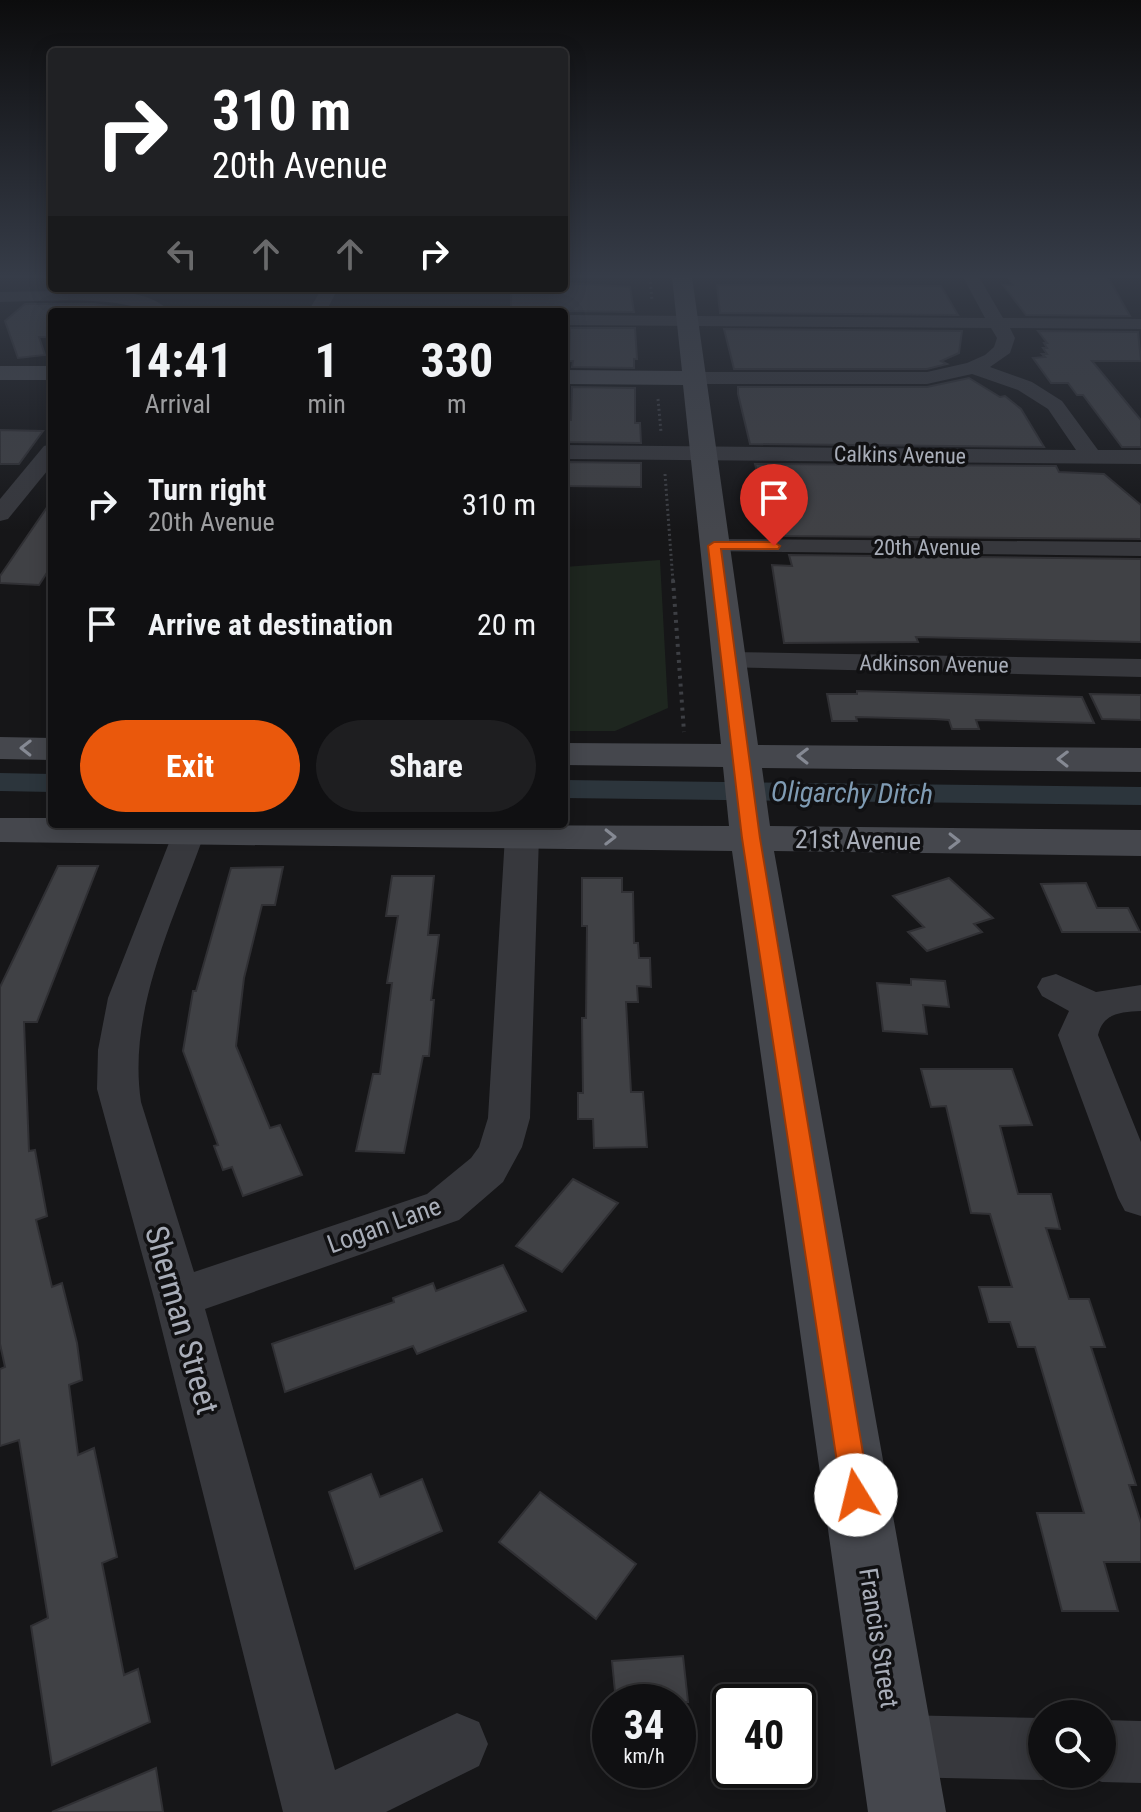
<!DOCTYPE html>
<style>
body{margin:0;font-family:"Roboto Condensed",sans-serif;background:#1e1e20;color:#f1f3f6;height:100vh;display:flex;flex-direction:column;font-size:30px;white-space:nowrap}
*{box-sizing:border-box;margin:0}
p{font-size:26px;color:#9c9d9f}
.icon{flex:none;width:44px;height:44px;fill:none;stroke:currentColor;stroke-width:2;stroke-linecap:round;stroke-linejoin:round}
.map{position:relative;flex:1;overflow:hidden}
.details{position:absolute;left:48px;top:308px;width:520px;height:520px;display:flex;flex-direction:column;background:#101012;border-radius:8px;box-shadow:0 4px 20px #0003,0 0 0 2px #303032}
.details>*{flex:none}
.top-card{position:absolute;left:48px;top:48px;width:520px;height:244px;border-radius:8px;box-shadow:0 4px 20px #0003,0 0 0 2px #303032;background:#202124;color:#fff;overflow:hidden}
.controls{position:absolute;left:1028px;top:1700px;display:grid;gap:16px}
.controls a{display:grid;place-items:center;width:88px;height:88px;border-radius:50%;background:#101012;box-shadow:0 4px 20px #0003,0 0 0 2px #303032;font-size:40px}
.speed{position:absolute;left:592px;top:1684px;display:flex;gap:16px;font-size:40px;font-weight:700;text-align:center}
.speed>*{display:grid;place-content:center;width:104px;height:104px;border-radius:50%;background:#101012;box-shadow:0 4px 20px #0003,0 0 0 2px #303032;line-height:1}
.speed small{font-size:20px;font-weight:400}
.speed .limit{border:4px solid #111;border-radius:12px;background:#fff;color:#111}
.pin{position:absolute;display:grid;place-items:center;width:68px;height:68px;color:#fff;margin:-82px -34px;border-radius:50% 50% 50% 0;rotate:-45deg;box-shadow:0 0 8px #0007}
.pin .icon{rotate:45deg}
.me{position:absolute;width:88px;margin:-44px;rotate:351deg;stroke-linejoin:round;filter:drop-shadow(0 0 6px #0008)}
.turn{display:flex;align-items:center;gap:28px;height:168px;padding:0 32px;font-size:36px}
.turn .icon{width:104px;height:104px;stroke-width:2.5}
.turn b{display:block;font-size:56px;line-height:68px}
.lanes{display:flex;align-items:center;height:76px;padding:0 32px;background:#0003;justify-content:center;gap:40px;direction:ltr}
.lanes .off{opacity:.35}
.eta{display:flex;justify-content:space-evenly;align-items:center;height:136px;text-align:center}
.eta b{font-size:48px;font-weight:700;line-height:56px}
.button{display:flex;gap:16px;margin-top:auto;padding:16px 32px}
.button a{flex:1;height:92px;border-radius:48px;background:#ea580c;color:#fff;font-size:32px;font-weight:700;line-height:92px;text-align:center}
.button a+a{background:#1e1e20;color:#f1f3f6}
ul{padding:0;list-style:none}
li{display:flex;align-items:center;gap:24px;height:120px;padding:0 32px}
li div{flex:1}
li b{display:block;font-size:30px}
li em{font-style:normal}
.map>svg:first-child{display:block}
.green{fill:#1e261f}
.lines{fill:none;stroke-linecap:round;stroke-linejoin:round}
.canal{fill:#2c353c;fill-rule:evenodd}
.building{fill:#404145;stroke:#303034;stroke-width:2}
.path-far1{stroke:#3d3f44;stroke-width:3;stroke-dasharray:2 3;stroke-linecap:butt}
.path{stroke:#3d3f44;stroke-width:4;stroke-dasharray:3 5;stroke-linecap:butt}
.street{fill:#37383d;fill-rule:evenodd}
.secondary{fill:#45474d;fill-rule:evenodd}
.oneway{stroke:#858993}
.route{fill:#ea580c;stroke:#983908;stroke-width:2}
.labels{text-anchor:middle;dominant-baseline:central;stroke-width:7;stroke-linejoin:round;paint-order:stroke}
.far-street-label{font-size:22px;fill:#a8adb8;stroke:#111113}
.street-label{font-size:26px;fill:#a8adb8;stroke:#111113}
.water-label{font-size:28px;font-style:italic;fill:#7f9bb3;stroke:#111113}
.near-street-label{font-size:32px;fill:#a8adb8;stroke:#111113}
</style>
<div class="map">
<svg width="1141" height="1812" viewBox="0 0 1141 1812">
<rect width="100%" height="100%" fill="#161618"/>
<polygon class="green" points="660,560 668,708 615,731 564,731 564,567"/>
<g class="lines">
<g class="canal">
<polygon points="0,773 52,774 52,792 0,791"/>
<polygon points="564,780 1141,787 1141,805 564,798"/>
</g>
</g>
<g class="building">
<polygon points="1007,277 1108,277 1130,316 1026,315 1003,285 1013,285"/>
<polygon points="566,283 630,287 634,312 511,310 511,288 564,288"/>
<polygon points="717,285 941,286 958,315 720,313"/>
<polygon points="25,304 94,304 141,311 52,312 52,337 39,337 45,355 18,358 5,321"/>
<polygon points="570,328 635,328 637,359 634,359 634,368 572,367 573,361 569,361"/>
<polygon points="724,329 962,331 959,353 941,361 947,364 927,369 734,369"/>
<polygon points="1038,331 1138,332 1141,361 1092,361 1141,420 1141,447 1122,447 1083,395 1077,395 1068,383 1051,383 1033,358 1045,357 1042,354 1047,354 1043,348 1047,348 1044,343 1047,343"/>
<polygon points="969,378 1000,397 1005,396 1021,409 1044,447 750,444 738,394 738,387 927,387"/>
<polygon points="572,387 635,388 635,423 640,423 641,443 564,442 564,420 571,420"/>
<polygon points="0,430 43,431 19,464 0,464"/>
<polygon points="564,462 641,463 641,487 564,486"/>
<polygon points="755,464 1056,466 1059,472 1104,474 1141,505 1141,539 785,536 781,520 769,519"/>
<polygon points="52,500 52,565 39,585 0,583 0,576"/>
<polygon points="789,555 1141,559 1141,642 916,637 918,642 784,643 772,565 792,566"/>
<polygon points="857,691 1082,697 1094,723 976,720 979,729 952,729 949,720 934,719 856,717 857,721 832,721 827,694 857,694"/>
<polygon points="1090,694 1141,695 1141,720 1102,719"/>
<polygon points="58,866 98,866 37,1022 24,1022 29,1151 35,1150 47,1216 36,1220 52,1287 62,1283 77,1343 82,1380 69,1385 78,1455 94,1448 117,1557 102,1563 124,1675 138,1669 150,1722 52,1765 31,1626 48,1618 19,1440 0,1446 0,1369 5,1367 0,1344 0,987"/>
<polygon points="283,867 275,905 262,905 244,978 236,1046 270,1128 280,1125 302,1175 243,1196 232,1167 223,1170 214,1146 218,1145 183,1051 193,991 196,991 231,868"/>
<polygon points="392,876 434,876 428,935 439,935 431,1000 434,1000 429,1056 423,1056 404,1153 356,1151 373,1074 380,1074 392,983 387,983 398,916 386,916"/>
<polygon points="582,878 622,878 622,892 633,892 634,943 638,943 639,958 650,958 651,987 637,986 638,1002 626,1002 631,1092 643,1092 647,1147 594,1148 593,1119 578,1119 578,1093 583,1093 582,1018 586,1018 587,926 582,926"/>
<polygon points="949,878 993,918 974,924 982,932 927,951 908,932 924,927 893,896"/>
<polygon points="1086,883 1097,908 1128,908 1140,932 1062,932 1041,884"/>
<polygon points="911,979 945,981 949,1007 923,1005 927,1034 883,1031 877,983 911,985"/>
<polygon points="921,1069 1012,1069 1032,1125 1000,1126 1018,1194 1051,1194 1060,1229 1046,1228 1069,1299 1089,1299 1105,1347 1091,1347 1136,1485 1129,1485 1141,1523 1141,1562 1104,1562 1118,1611 1062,1611 1037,1513 1084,1513 1035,1347 1018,1347 1010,1322 989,1322 979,1287 1012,1287 990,1214 971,1213 946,1106 931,1107"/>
<polygon points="573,1179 618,1203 562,1272 516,1246"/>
<polygon points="503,1265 526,1311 417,1354 413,1346 285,1392 272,1344 394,1302 393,1298 433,1283 436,1291"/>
<polygon points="371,1474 380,1497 422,1479 442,1531 355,1569 329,1492"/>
<polygon points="540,1492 636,1564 596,1619 499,1542"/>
<polygon points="683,1656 688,1702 616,1702 612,1661"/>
<polygon points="156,1768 163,1812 52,1812"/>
</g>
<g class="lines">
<g class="path-far1">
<polyline points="650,277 652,301"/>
<polyline points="658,399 661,432"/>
<polyline points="665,474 673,582"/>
</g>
<polyline class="path" points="673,580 684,732"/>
<g class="street">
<polygon points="963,277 979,277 1003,318 1141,319 1141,329 1010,328 1015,338 1010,353 990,367 1032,382 1062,401 1098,450 1141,450 1141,464 564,459 564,445 1076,450 1048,409 1018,390 972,374 927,384 694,384 684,378 694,372 927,372 967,363 985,355 994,347 997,338 991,328 564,325 564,315 985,318"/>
<polygon points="322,288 338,288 326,312 308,312"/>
<path d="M60,291c32,0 87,-5 110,21 -22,0 -40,-8 -62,-10 -36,-3 -72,-1 -108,0v-10z"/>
<polygon points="52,444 52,465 8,519 0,521 0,499 44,446"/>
<polygon points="714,539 1141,542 1141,556 705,551 702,546 705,541"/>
<polygon points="728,652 1141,659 1141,677 718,667 714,661 718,655"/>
<path d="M176,825h24l5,7c-30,86 -78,177 -64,270l53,170 233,-78 44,-36 8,-11 9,-29 17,-282 5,-7 12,-3 12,3 5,7 -9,282 -8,29 -19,35 -44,38 -254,89 130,461 122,-57 22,9 9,22 -9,22 -93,46h-103l-129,-514 -57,-209 1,-39 10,-52z"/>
<path d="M1056,974l40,18 45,-7v26c-20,1 -38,2 -43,24l43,107v74l-16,-5 -7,-13 -60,-163 11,-24 -27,-15 -5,-9 5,-9z"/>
<polygon points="896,1715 1042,1718 1042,1774 1057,1774 1042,1780 896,1777 874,1768 865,1746 874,1724"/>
<polygon points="1102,1720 1141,1721 1141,1783 1102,1782 1082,1774 1102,1774"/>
</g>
<g class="secondary">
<polygon points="672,277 692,277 758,745 1141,748 1141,772 762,768 770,826 1141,830 1141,856 774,851 946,1812 868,1812 732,851 0,842 0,818 52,818 52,824 729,826 723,767 564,765 564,743 721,744 683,385 564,384 564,370 682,371"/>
<rect x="0" y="366" width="52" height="14"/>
<polygon points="0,737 52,738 52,760 0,759"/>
</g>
</g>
<defs><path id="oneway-chevron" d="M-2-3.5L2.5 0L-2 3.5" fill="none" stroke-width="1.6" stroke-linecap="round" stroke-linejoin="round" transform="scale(2)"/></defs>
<g class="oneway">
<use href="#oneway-chevron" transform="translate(26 748) rotate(-179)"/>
<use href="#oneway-chevron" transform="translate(803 756) rotate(-179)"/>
<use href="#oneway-chevron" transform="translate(1063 759) rotate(-179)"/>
<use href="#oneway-chevron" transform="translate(610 837) rotate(1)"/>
<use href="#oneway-chevron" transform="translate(954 841) rotate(1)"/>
</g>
<linearGradient id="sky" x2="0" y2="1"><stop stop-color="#0c0c0d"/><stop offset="0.52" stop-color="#363c48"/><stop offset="1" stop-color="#363c48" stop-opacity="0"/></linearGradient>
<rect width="1141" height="531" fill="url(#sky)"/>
<polygon class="route" points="774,542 780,546 778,549 721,549 760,838 870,1495 866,1505 856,1509 846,1505 842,1495 742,838 708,546 714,542"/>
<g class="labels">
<g class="far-street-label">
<text transform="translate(900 455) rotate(1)">Calkins Avenue</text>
<text x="927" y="547">20th Avenue</text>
<text transform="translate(934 664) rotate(1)">Adkinson Avenue</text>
</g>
<g class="street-label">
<text transform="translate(858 840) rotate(1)">21st Avenue</text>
<text transform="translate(384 1225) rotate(-20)">Logan Lane</text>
<text transform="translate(879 1638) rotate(81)">Francis Street</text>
</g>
<g class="water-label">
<text transform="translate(852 793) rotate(1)">Oligarchy Ditch</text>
</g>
<g class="near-street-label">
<text transform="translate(182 1320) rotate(74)">Sherman Street</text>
</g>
</g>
</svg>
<div class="controls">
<a><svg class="icon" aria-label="search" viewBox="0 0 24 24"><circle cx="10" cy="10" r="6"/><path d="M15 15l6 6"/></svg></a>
</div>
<div class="speed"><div>34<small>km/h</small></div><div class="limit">40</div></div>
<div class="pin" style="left:774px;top:546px;background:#d93025"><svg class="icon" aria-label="arrive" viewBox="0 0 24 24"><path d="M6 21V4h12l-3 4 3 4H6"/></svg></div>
<svg class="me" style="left:856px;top:1495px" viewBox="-20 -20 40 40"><circle r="19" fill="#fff"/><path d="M0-13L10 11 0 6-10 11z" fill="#ea580c"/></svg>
<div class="top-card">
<div class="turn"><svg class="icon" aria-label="right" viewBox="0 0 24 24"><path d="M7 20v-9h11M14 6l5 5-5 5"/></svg><div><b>310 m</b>20th Avenue</div></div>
<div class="lanes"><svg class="icon off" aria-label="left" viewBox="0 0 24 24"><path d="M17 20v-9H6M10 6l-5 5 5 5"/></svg><svg class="icon off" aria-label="ahead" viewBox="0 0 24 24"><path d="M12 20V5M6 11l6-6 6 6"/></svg><svg class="icon off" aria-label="ahead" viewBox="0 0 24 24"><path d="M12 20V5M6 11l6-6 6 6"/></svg><svg class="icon" aria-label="right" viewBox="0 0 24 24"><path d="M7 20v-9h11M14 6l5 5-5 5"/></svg></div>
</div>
<section class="details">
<div class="eta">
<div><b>14:41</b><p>Arrival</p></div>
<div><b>1</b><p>min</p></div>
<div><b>330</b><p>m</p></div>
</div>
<ul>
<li><svg class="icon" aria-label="right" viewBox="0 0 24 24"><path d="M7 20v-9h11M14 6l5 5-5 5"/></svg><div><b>Turn right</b><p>20th Avenue</p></div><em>310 m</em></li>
<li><svg class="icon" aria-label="arrive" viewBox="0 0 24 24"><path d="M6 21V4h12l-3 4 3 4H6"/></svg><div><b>Arrive at destination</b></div><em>20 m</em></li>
</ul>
<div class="button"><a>Exit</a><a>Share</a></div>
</section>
</div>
